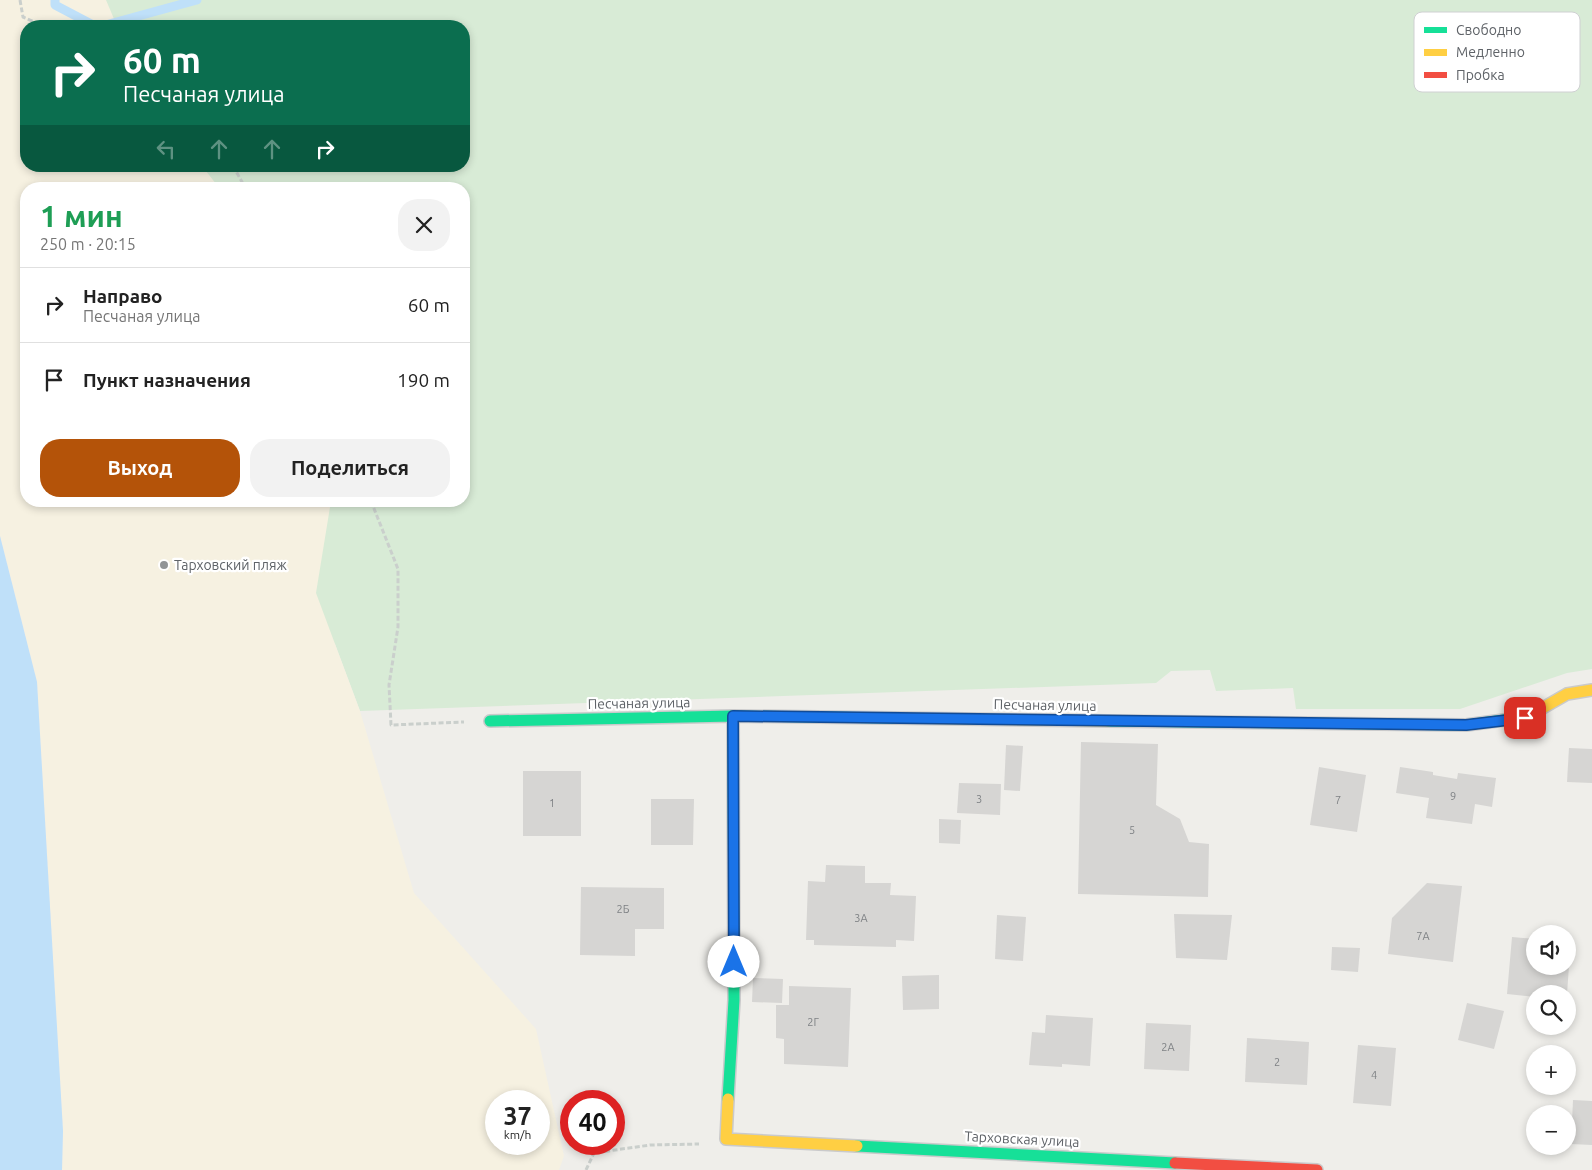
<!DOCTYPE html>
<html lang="ru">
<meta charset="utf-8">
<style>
body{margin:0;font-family:Ubuntu,sans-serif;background:#f2f2f2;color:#222;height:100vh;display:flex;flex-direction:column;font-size:19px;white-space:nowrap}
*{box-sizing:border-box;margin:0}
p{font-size:16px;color:#767676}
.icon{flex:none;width:28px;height:28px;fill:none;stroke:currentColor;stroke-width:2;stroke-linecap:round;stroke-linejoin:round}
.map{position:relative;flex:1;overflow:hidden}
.details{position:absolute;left:20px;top:182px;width:450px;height:325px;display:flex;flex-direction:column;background:#fff;border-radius:20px;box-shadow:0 2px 8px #0003}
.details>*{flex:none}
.banner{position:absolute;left:20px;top:20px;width:450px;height:152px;border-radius:20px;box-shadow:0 2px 8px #0003;background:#0b6e4f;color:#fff;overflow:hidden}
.tools{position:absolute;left:1526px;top:925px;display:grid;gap:10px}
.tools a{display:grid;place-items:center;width:50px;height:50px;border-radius:50%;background:#fff;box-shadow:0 2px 8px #0003;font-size:25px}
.speed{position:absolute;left:485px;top:1090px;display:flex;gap:10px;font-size:25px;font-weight:700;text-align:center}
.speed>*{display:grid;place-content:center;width:65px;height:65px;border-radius:50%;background:#fff;box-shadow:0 2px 8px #0003;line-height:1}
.speed small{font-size:12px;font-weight:400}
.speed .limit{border:8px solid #d22;background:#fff;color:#111}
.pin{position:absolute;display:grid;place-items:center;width:42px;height:42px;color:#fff;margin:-21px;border-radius:10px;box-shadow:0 2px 8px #0006}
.me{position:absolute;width:55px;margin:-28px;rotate:0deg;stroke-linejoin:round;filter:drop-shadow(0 0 4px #0008)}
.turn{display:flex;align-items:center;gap:18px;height:105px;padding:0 20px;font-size:22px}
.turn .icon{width:65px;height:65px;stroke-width:2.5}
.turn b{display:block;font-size:35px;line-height:42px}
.lanes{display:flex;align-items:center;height:48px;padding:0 20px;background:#0003;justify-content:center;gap:25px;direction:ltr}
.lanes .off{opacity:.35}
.round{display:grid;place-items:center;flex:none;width:52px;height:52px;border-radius:20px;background:#f2f2f2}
.headline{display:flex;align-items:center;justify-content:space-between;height:85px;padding:0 20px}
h1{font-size:30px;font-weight:700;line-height:38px;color:#1e9e55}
.button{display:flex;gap:10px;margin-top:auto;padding:10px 20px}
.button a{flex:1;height:58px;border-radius:20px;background:#b45309;color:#fff;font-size:20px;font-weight:700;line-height:58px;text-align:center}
.button a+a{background:#f2f2f2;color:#222}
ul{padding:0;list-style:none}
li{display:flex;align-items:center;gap:15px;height:75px;padding:0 20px;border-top:1px solid #e0e0e0}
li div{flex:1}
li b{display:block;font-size:19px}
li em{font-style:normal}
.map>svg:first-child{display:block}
.green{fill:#d8ebd6}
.sand{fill:#f6f1e1;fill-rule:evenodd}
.water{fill:#bfe0f9}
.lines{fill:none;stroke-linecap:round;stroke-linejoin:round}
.stream{stroke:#bfe0f9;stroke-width:9}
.building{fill:#d6d5d3}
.fast-casing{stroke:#cacacb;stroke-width:14}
.slow-casing{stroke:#cacacb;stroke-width:14}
.jam-casing{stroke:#cacacb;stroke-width:14}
.path{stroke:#cacfcc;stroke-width:3;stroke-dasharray:5 2.5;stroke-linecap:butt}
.fast{stroke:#16e098;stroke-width:11}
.slow{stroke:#ffcf43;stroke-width:11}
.jam{stroke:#f24e42;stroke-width:11}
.route-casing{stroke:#114b97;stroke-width:12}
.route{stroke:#1a73e8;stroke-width:9}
.poi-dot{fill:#919496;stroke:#fff;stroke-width:2}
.labels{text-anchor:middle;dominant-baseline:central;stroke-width:4.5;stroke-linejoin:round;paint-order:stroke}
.number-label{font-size:11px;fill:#7e8184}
.poi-label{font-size:14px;fill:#5f6368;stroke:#fff;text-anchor:start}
.street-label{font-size:14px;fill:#5f6368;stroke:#fff}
.key{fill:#fff;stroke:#cfd0d2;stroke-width:1}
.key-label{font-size:14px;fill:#5f6368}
</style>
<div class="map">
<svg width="1592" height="1170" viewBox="0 0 1592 1170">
<rect width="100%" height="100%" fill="#efeeea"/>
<polygon class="green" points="92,0 1592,0 1592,669 1567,673 1460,709 1296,709 1293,688 1216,691 1210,670 1171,671 1156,683 360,711 335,644 180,501 464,501 464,189 125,189 121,166 464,166 464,26 96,26"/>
<path class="sand" d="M0,0h106l11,26h-91v140h176l18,23h-194v312h305l-15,92 44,118 54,182 122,136 28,127 -5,14h-497l1,-39 -26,-449 -37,-146zM496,1101h43v43h-43z"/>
<polygon class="water" points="0,536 37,682 63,1131 62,1170 0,1170"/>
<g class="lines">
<g class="stream">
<polyline points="55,0 55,5 95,26"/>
<polyline points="102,26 197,0"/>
</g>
</g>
<g class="building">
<polygon points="1081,742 1158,744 1156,805 1180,819 1189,842 1209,844 1208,897 1078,894"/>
<polygon points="1006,745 1023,746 1020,791 1004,790"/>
<polygon points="1569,748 1592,749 1592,783 1567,782"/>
<polygon points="1319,767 1366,775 1357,832 1310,825"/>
<polygon points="1400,767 1433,772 1433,775 1457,779 1458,773 1496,778 1492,807 1475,804 1472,824 1426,818 1429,798 1396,793"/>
<rect x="523" y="771" width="58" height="65"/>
<polygon points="959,783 1001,784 1000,815 957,813"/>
<polygon points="651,799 694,799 693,845 651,845"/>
<polygon points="939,819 961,820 960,844 939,843"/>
<polygon points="826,865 865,866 865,883 891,883 890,895 916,896 914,941 896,940 896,947 814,945 814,940 806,940 808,881 825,882"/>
<polygon points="1427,883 1462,886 1453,962 1388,954 1392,918"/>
<polygon points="581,887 664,888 664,929 635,929 635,956 580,955"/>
<polygon points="1174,914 1232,915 1227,960 1176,958"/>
<polygon points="997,915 1026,917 1023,961 995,959"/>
<polygon points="1512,937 1535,939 1535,966 1569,966 1567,994 1535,994 1535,997 1507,994"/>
<polygon points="1568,941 1571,941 1569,966 1568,965"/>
<polygon points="1332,947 1360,948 1358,972 1331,970"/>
<polygon points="939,975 939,1009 903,1010 902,976"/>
<polygon points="753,978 783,979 782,1003 752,1002"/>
<polygon points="789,986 851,988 848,1067 784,1064 784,1039 776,1038 776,1005 789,1005"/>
<polygon points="1467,1003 1504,1011 1494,1049 1458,1040"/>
<polygon points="1046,1015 1093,1018 1090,1066 1062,1064 1062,1067 1029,1065 1032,1032 1045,1033"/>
<polygon points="1146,1023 1191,1025 1189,1071 1144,1069"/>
<polygon points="1247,1038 1309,1042 1307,1085 1245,1082"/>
<polygon points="1358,1045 1396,1048 1391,1106 1353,1103"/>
<polygon points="1573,1100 1592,1101 1592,1145 1571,1144"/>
</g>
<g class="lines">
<defs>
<g id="fast">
<polyline points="490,721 733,716 894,718"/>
<polyline points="1108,721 1466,725 1527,717"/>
<polyline points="728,1099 734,1000 733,716"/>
<polyline points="857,1146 1175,1163"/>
</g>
<g id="slow">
<polyline points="1527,717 1567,694 1592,690"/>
<polyline points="894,718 1108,721"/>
<polyline points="728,1099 726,1139 857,1146"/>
</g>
<polyline id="jam" points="1175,1163 1317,1170"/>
</defs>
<use href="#fast" class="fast-casing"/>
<use href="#slow" class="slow-casing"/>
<use href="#jam" class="jam-casing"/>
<g class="path">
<polyline points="20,0 23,17 44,26"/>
<polyline points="233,166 246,189"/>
<polyline points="371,501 398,569 398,627 389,685 391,725 464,722"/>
<polyline points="586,1170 594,1153 650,1145 699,1144"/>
</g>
<use href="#fast" class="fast"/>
<use href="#slow" class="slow"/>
<use href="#jam" class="jam"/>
</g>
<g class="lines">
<defs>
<polyline id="route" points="734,962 733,716 1466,725 1525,718"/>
</defs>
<use href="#route" class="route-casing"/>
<use href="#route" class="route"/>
</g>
<circle class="poi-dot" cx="164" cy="565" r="5"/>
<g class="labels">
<g class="number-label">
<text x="1453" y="796">9</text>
<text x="979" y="799">3</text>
<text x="1338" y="800">7</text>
<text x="552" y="803">1</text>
<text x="1132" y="830">5</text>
<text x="623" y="909">2Б</text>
<text x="861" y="918">3А</text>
<text x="1423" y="936">7А</text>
<text x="813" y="1022">2Г</text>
<text x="1168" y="1047">2А</text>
<text x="1277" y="1062">2</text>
<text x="1374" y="1075">4</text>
</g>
<g class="poi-label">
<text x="174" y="565">Тарховский пляж</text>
</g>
<g class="street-label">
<text transform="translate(639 703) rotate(-1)">Песчаная улица</text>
<text transform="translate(1045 705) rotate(1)">Песчаная улица</text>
<text transform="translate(1022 1139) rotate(3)">Тарховская улица</text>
</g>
</g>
<rect x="1414" y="12" width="166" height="80" rx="8" class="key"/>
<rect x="1424" y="27" width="23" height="6" fill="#16e098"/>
<rect x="1424" y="49" width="23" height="7" fill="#ffcf43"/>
<rect x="1424" y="72" width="23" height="6" fill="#f24e42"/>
<g class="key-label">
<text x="1456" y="35">Свободно</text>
<text x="1456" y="57">Медленно</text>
<text x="1456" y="80">Пробка</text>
</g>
</svg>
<div class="tools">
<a><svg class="icon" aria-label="sound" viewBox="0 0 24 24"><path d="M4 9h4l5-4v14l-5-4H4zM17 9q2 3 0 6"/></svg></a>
<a><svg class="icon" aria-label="search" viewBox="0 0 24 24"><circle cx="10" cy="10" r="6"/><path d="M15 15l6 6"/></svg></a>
<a>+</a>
<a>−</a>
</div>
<div class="speed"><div>37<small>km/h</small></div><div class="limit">40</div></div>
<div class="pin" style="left:1525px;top:718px;background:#d93025"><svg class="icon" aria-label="arrive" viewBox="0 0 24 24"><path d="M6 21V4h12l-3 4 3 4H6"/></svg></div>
<svg class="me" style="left:734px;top:962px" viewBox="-20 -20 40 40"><circle r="19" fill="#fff"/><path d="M0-13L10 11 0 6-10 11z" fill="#1a73e8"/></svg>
<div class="banner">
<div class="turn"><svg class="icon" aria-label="right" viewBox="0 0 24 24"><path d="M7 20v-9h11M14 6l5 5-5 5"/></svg><div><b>60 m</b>Песчаная улица</div></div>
<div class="lanes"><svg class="icon off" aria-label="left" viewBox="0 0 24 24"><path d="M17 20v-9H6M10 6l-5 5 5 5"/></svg><svg class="icon off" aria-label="ahead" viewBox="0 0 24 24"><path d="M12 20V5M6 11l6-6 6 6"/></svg><svg class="icon off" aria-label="ahead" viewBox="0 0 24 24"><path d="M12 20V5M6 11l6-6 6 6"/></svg><svg class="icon" aria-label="right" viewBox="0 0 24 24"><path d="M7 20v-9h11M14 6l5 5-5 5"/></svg></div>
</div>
<section class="details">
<div class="headline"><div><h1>1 мин</h1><p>250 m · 20:15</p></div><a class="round"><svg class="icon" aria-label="close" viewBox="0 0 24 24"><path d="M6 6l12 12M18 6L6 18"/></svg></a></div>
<ul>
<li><svg class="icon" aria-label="right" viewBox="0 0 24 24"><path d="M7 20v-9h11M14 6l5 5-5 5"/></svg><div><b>Направо</b><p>Песчаная улица</p></div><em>60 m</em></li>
<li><svg class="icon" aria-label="arrive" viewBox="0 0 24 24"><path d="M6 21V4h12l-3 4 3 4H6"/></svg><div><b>Пункт назначения</b></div><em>190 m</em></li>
</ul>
<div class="button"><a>Выход</a><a>Поделиться</a></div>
</section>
</div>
